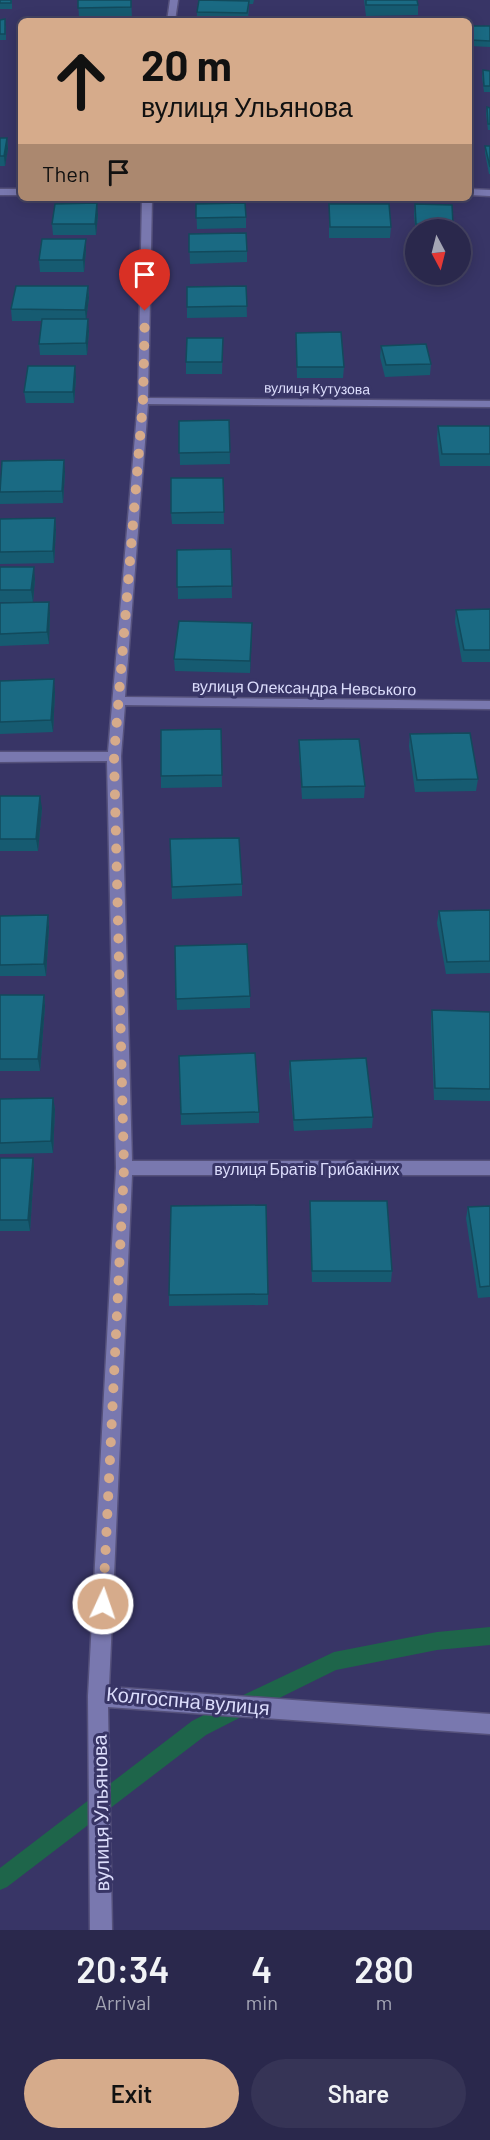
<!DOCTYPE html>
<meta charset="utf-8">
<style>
body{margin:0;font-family:Barlow,sans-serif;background:#363456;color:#f1f3f6;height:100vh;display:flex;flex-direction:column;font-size:22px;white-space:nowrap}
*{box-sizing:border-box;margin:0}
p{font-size:20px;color:#a5a6b5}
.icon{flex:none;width:33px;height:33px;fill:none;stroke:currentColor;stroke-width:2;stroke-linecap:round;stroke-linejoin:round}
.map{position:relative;height:1930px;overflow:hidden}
.panel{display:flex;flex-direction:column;background:#2a284c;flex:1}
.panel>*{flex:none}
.top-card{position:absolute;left:18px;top:18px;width:454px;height:183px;border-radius:9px;box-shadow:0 3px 15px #0003,0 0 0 2px #464464;background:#d6ab8b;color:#111;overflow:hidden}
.needle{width:39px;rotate:173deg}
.tools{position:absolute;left:405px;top:219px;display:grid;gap:12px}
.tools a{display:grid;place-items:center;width:66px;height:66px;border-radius:50%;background:#2a284c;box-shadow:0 3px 15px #0003,0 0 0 2px #464464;font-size:30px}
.pin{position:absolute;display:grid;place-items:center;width:51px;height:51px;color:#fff;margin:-62px -26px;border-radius:50% 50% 50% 0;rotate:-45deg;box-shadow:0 0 6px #0007}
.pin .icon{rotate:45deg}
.me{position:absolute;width:66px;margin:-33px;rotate:3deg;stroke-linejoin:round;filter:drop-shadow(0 0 4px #0008)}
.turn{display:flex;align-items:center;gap:21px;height:126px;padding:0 24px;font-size:27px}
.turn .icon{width:78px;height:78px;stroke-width:2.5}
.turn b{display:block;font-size:42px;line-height:51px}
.then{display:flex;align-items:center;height:57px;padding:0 24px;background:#0003;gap:12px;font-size:22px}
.eta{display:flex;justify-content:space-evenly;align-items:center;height:102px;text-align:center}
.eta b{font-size:36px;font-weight:600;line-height:42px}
.cta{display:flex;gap:12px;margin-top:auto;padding:12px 24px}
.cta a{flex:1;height:69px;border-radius:36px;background:#d6ab8b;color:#111;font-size:24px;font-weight:600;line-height:69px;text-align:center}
.cta a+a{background:#363456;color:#f1f3f6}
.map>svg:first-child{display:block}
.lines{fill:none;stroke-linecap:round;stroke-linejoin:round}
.stream{fill:#1e654a;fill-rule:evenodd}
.minor-casing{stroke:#55517b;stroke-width:3}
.minor{fill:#7978af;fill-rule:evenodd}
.wall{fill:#165b71}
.shaded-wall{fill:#124a5c}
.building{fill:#1a6a83;stroke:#124a5c;stroke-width:1.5}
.route{stroke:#d6ab8b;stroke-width:10;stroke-dasharray:0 18}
.labels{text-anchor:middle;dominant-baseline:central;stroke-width:6;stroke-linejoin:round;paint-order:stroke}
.far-street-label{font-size:14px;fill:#dcddfc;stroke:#383566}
.street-label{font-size:16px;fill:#dcddfc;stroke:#383566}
.near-street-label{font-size:20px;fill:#dcddfc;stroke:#383566}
</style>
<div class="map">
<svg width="490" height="1930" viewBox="0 0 490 1930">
<rect width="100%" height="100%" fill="#383566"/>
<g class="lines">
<polygon class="stream" points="490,1627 490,1645 437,1650 336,1670 249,1713 206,1735 7,1887 0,1890 0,1868 192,1721 235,1699 334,1652 437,1632"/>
<defs>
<g id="minor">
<polygon points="170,0 178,0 175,21 167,21"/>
<rect x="0" y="189" width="21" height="6"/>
<polygon points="470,189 490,190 490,196 470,195"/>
<polygon points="142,198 152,198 148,398 490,401 490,407 148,404 125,697 490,701 490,709 125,705 121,756 132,1161 490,1161 490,1175 132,1175 109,1687 490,1714 490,1734 108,1707 112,1930 90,1930 88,1696 116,1168 107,761 0,762 0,752 108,752 138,401"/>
</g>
</defs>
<use href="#minor" class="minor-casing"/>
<use href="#minor" class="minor"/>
</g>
<g class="wall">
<rect x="0" y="0" width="12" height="9"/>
<polygon points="78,0 131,0 132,17 79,18"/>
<polygon points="199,0 254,0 253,4 249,4 248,21 197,21 197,12"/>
<polygon points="364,0 417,0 418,5 418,15 366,16"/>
<polygon points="0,20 6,26 6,40 0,40"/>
<polygon points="470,26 490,26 490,47 470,46"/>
<polygon points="483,70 490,71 490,92 484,92 482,77"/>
<polygon points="487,107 490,108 490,130 488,130 486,114"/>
<polygon points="0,138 7,138 8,149 5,166 0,166"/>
<polygon points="485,146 490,146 490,174 489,174 485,153"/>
<polygon points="196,204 246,217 246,228 197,229"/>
<polygon points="329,204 391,227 390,238 329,238"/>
<polygon points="415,204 453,225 453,230 416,230 416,235 414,215"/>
<polygon points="98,215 96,235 53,235 52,224"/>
<polygon points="189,234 247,251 247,262 190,264"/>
<polygon points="86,250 84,272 40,272 39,260"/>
<polygon points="88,286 89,298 86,319 89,331 87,355 40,355 39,344 42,321 12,321 11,309"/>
<polygon points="246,286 247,317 187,318 187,287"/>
<polygon points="296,333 344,367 343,378 297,378"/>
<polygon points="223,338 222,374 186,374 186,362"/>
<polygon points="381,346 431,364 430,375 385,377 380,357"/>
<polygon points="76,377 74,403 26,403 24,392"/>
<polygon points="229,420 230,464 180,465 179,421"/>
<polygon points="438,426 490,426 490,466 440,466 437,438"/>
<polygon points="65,472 63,503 0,504 0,478"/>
<polygon points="223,478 224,524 172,524 171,513"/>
<polygon points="55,518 56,530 54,563 0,564 0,519"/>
<polygon points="231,549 232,598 178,599 177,550"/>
<polygon points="0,567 35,579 33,602 0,602"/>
<polygon points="0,603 50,614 49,644 0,646"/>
<polygon points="490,609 490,662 462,662 455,622 456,610"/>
<polygon points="252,635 250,673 175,671 174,659"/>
<polygon points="0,681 55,692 53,732 0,734"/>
<polygon points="221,729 222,787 161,788 161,776"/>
<polygon points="410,734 478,779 476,791 415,792 409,746"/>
<polygon points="299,740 365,786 364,798 302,799 299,752"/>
<polygon points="0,796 42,808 38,851 0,851"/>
<polygon points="170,839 242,884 242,896 172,899"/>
<polygon points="490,910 490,973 446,974 437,923 439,911"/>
<polygon points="48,915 49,927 46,976 0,976 0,916"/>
<polygon points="175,946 250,996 250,1008 177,1010"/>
<polygon points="0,995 44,995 45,1006 40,1071 0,1071"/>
<polygon points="432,1010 490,1012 490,1101 434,1100 431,1022"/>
<polygon points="179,1056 259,1112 259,1123 181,1125"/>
<polygon points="290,1061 373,1117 372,1128 294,1131 289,1073"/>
<polygon points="53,1098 55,1109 53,1153 0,1154 0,1099"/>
<polygon points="0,1158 33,1158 34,1169 30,1231 0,1231"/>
<polygon points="310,1201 392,1271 391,1282 312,1282 310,1212"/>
<polygon points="490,1206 490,1297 478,1298 466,1218 468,1207"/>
<polygon points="268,1294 268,1305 169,1306 169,1295"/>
</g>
<g class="shaded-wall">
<polygon points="7,138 8,149 5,166 4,156"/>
<polygon points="97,203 98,215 96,235 95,224"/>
<polygon points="86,239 86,250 84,272 83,260"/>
<polygon points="88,286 89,298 86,321 85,310"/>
<polygon points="88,319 89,331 87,355 86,343"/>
<polygon points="75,366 76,377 74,403 73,392"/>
<polygon points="64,460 65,472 63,503 62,491"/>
<polygon points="55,518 56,530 54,563 53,551"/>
<polygon points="34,567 35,579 33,602 31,590"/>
<polygon points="49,602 50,614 49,644 47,632"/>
<polygon points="252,623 252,635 250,673 250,661"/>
<polygon points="54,679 55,692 53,732 51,720"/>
<polygon points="40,796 42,808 38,851 36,839"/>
<polygon points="48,915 49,927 46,976 44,964"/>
<polygon points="44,995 45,1006 40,1071 38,1059"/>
<polygon points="53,1098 55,1109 53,1153 51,1141"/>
<polygon points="33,1158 34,1169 30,1231 28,1220"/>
</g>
<g class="building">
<rect x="0" y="0" width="11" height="3"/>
<polygon points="78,0 131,0 131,7 78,8"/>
<polygon points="199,0 249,1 247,13 197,12"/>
<polygon points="366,0 417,0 418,5 366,5"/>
<polygon points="5,19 5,34 0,34 0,20"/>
<polygon points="470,26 490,26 490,41 470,40"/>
<polygon points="483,70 490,71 490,86 484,86"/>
<polygon points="487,107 490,108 490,124 488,124"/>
<polygon points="0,138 7,138 4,156 0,156"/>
<polygon points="485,146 490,146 490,167"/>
<polygon points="97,203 95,224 52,224 55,204"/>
<polygon points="245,203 246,217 196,218 196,204"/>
<polygon points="329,204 389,204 391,227 330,227"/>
<polygon points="415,204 452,205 453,225 416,224"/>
<polygon points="246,233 247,251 189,252 189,234"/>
<polygon points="42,239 86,239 83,260 39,260"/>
<polygon points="16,286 88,286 85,310 11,309"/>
<polygon points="246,286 247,306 187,307 187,287"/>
<polygon points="42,319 88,319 86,343 39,344"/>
<polygon points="341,332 344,367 297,367 296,333"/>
<polygon points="187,338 223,338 222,362 186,362"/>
<polygon points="426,344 431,364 386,365 381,346"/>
<polygon points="28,366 75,366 73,392 24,392"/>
<polygon points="229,420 230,452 179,453 179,421"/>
<polygon points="438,426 490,426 490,454 442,454"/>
<polygon points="64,460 62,491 0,492 2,461"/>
<polygon points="171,478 223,478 224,512 171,513"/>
<polygon points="55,518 53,551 0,552 0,519"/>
<polygon points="231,549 232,586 177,587 177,550"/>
<polygon points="0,567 34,567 31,590 0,590"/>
<polygon points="49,602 47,632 0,634 0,603"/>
<polygon points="490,609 490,650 464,650 456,610"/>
<polygon points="179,621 252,623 250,661 174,659"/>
<polygon points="54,679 51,720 0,722 0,681"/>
<polygon points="221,729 222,775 161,776 161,730"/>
<polygon points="470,733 478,779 417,780 410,734"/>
<polygon points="359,739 365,786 302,787 299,740"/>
<polygon points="0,796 40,796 36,839 0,839"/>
<polygon points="239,838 242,884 172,887 170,839"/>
<polygon points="490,910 490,961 447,962 439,911"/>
<polygon points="48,915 44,964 0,965 0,916"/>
<polygon points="247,944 250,996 176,999 175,946"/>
<polygon points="0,995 44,995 38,1059 0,1059"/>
<polygon points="432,1010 490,1012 490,1089 435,1088"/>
<polygon points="255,1053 259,1112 181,1114 179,1056"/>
<polygon points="366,1058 373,1117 294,1120 290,1061"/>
<polygon points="53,1098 51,1141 0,1143 0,1099"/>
<polygon points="0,1158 33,1158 28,1220 0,1220"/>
<polygon points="310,1201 387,1201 392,1271 312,1271"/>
<polygon points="266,1205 268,1294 169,1295 171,1206"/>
<polygon points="490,1206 490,1286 480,1287 468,1207"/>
</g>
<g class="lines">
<polyline class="route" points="103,1604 124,1168 114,756 143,401 145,311"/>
</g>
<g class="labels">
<g class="far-street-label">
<text transform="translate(317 388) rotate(1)">вулиця Кутузова</text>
</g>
<g class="street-label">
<text transform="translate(304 687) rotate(1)">вулиця Олександра Невського</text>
<text x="307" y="1168">вулиця Братів Грибакіних</text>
</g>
<g class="near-street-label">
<text transform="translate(188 1700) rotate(5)">Колгоспна вулиця</text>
<text transform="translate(100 1813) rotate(-91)">вулиця Ульянова</text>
</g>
</g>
</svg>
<div class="tools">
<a><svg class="needle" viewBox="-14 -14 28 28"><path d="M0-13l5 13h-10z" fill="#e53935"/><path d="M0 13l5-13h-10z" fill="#a5a6b5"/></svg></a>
</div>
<div class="pin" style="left:145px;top:311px;background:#d93025"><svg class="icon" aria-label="arrive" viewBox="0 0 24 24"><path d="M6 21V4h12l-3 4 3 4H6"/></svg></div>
<svg class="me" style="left:103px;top:1604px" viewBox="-20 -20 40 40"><circle r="17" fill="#d6ab8b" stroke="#fff" stroke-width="3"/><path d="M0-11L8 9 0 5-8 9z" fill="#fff"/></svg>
<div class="top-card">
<div class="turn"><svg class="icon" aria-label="ahead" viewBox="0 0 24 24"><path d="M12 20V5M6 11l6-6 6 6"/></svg><div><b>20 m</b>вулиця Ульянова</div></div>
<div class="then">Then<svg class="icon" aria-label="arrive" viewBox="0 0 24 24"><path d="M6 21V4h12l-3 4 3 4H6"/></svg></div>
</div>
</div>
<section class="panel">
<div class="eta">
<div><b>20:34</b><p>Arrival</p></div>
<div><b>4</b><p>min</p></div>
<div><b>280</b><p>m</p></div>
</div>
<div class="cta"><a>Exit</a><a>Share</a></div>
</section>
